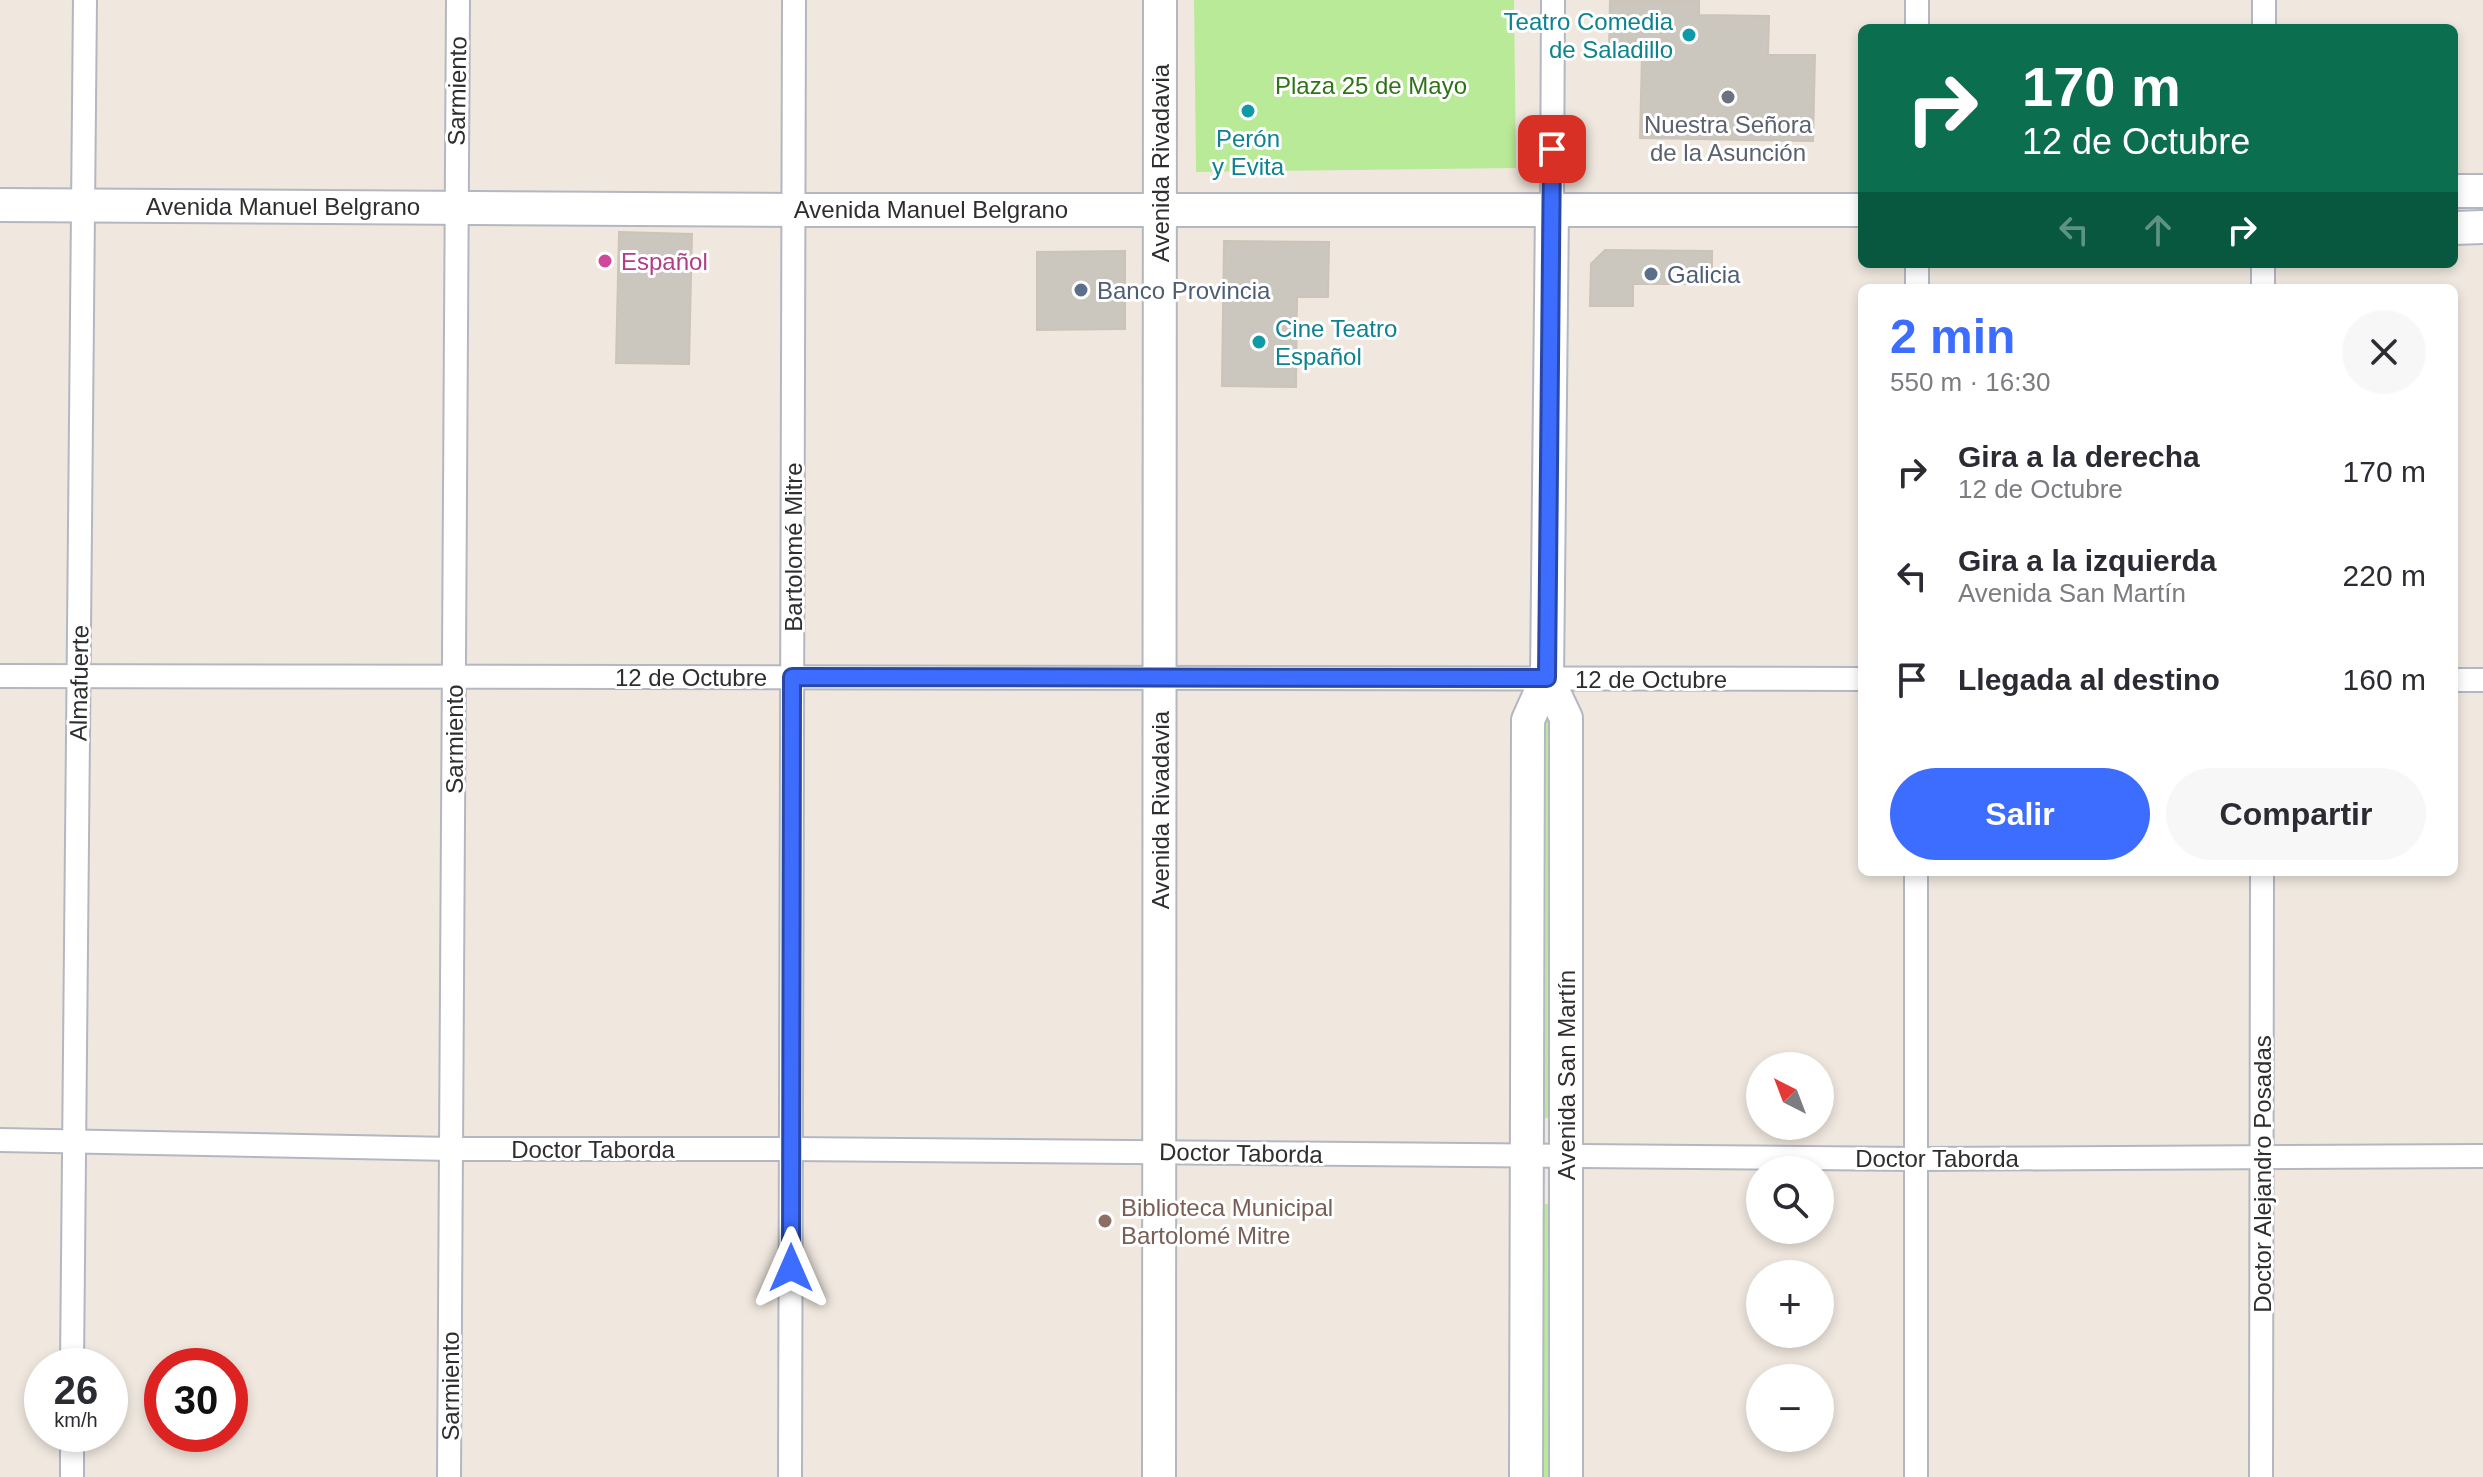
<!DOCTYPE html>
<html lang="es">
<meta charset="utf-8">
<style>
body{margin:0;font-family:Helvetica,sans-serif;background:#f7f7f7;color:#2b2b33;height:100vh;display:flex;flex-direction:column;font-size:30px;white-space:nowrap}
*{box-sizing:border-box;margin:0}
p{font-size:26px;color:#7c7c81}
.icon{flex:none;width:44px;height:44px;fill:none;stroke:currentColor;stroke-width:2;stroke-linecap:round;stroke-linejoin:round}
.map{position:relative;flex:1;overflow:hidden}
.drawer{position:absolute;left:1858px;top:284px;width:600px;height:592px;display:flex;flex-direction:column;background:#fff;border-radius:12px;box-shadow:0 4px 12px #0003}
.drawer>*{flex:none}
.top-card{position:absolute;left:1858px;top:24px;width:600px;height:244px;border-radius:12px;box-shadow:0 4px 12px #0003;background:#0b6e4f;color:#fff;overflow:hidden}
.needle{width:52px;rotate:318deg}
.buttons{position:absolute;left:1746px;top:1052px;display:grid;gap:16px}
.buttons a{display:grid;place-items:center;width:88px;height:88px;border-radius:50%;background:#fff;box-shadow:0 4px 12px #0003;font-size:40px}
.speed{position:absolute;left:24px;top:1348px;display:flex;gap:16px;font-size:40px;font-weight:700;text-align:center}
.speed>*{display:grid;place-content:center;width:104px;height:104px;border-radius:50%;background:#fff;box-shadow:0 4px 12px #0003;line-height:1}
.speed small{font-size:20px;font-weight:400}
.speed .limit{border:12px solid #d22;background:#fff;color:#111}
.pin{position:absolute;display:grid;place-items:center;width:68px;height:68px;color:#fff;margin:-34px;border-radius:16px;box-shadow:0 4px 12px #0006}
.me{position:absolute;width:88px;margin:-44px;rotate:0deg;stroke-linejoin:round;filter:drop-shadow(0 0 6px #0008)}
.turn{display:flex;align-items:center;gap:28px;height:168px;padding:0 32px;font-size:36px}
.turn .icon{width:104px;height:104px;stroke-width:2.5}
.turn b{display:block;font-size:56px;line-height:68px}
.lanes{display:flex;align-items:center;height:76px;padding:0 32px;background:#0003;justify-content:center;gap:40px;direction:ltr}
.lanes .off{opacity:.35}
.round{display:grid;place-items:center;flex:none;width:84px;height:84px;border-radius:42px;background:#f7f7f7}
.overview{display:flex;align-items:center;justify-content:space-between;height:136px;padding:0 32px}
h1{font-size:48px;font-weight:700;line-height:60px;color:#3d6dff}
.button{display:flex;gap:16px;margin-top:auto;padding:16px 32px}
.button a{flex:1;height:92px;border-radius:48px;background:#3d6dff;color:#fff;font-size:32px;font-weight:700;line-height:92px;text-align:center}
.button a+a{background:#f7f7f7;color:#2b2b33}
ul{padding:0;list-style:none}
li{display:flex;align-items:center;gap:24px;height:104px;padding:0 32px}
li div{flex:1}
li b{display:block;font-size:30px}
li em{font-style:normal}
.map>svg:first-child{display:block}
.green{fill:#b9ea98}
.building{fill:#cbc6be;stroke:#ccc4b8;stroke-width:2}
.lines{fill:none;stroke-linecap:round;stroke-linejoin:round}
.street-casing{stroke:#b3b7c2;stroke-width:26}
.secondary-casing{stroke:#b3b7c2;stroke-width:36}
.street{stroke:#fff;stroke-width:22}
.secondary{stroke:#fff;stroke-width:32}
.route-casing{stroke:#2847a6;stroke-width:20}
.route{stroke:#3d6dff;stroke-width:14}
.culture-dot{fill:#0f9aa8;stroke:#fff;stroke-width:3}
.worship-dot{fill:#6b7280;stroke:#fff;stroke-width:3}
.hotel-dot{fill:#d1479c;stroke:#fff;stroke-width:3}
.service-dot{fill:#5c6f8a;stroke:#fff;stroke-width:3}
.education-dot{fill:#8d6e63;stroke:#fff;stroke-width:3}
.labels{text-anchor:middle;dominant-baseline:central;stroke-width:6;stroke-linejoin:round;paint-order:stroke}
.culture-label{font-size:24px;fill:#0d838f;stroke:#fff;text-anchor:end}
.park-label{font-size:24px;fill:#2e7315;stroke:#fff}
.street-label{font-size:24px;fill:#2e2e2e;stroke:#fff}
.worship-label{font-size:24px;fill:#5b616d;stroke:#fff}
.hotel-label{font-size:24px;fill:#b23c85;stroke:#fff;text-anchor:start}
.service-label{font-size:24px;fill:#4e5e75;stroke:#fff;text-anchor:start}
.education-label{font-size:24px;fill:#785e54;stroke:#fff;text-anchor:start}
</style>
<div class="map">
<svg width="2483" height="1477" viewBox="0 0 2483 1477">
<rect width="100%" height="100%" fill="#f0e8df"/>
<g class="green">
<polygon points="1194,0 1514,0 1516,168 1196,172"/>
<polygon points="1546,713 1553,713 1552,1118 1545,1118"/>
<rect x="1544" y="1204" width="7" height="273"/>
</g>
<g class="building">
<polygon points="1610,0 1699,0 1699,15 1769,16 1768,55 1815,55 1813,141 1640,138 1642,54 1609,53"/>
<polygon points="619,232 692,234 689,364 616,363"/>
<polygon points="1224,241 1329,242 1328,297 1297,297 1296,387 1222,386"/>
<polygon points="1605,250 1712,251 1712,284 1633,284 1633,306 1590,306 1591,264"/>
<polygon points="1125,251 1125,329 1037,330 1037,252"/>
</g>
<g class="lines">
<defs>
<g id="street">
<polyline points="1917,28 1917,0"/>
<polyline points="2264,28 2264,0"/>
<polyline points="1552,208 1553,0"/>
<polyline points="1917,288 1917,264"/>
<polyline points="2263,288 2263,264"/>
<polyline points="0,676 1862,679"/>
<polyline points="2454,680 2483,680"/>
<polyline points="0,1140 451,1149 791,1149 1916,1159 2483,1156"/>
<polyline points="72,1366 85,0"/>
<polyline points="72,1477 72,1434"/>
<polyline points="449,1477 458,0"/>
<polyline points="790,1477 794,0"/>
<polyline points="1916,1477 1916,872"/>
<polyline points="2261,1477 2262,872"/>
</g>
<g id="secondary">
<polyline points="2454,191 2483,191"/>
<polyline points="0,205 794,210 1862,210"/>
<polyline points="2454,228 2483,227"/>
<polyline points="1547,678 1566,718 1566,1477"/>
<polyline points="1159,1477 1160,0"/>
<polyline points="1526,1477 1528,720 1547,678 1552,208"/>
</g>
</defs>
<use href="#street" class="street-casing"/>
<use href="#secondary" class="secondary-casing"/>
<use href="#street" class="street"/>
<use href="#secondary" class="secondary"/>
</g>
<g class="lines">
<defs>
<polyline id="route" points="791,1268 792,677 1547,678 1552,149"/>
</defs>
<use href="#route" class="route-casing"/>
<use href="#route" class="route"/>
</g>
<g class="culture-dot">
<circle cx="1689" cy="35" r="8"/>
<circle cx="1248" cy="111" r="8"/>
<circle cx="1259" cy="342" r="8"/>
</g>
<circle class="worship-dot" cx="1728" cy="97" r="8"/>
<circle class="hotel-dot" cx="605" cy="261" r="8"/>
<g class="service-dot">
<circle cx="1651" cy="274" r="8"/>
<circle cx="1081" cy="290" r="8"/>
</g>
<circle class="education-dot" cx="1105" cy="1221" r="8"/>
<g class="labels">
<g class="culture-label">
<text x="1673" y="21">Teatro Comedia<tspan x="1673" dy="28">de Saladillo</tspan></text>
<text x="1248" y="138" text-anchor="middle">Perón<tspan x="1248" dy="28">y Evita</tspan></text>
<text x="1275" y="328" text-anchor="start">Cine Teatro<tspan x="1275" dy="28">Español</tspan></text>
</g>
<g class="park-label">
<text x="1371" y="85">Plaza 25 de Mayo</text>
</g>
<g class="street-label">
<text transform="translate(457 91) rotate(-89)">Sarmiento</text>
<text transform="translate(1160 163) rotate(-90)">Avenida Rivadavia</text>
<text x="283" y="206">Avenida Manuel Belgrano</text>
<text x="931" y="209">Avenida Manuel Belgrano</text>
<text transform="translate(793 547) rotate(-90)">Bartolomé Mitre</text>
<text x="691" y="677">12 de Octubre</text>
<text x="1651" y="679">12 de Octubre</text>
<text transform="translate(79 683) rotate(-89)">Almafuerte</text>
<text transform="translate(454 739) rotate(-90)">Sarmiento</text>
<text transform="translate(1160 810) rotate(-90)">Avenida Rivadavia</text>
<text transform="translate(1566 1075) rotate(-90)">Avenida San Martín</text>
<text x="593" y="1149">Doctor Taborda</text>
<text transform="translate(1241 1153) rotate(1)">Doctor Taborda</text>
<text x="1937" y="1158">Doctor Taborda</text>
<text transform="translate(2262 1174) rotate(-90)">Doctor Alejandro Posadas</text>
<text transform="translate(450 1386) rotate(-90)">Sarmiento</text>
</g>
<g class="worship-label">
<text x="1728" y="124">Nuestra Señora<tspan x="1728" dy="28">de la Asunción</tspan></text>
</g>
<g class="hotel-label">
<text x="621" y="261">Español</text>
</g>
<g class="service-label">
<text x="1667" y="274">Galicia</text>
<text x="1097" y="290">Banco Provincia</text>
</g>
<g class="education-label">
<text x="1121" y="1207">Biblioteca Municipal<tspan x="1121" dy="28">Bartolomé Mitre</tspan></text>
</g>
</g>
</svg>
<div class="buttons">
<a><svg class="needle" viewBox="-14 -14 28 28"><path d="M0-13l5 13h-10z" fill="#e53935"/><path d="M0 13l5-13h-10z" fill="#7c7c81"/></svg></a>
<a><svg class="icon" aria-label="search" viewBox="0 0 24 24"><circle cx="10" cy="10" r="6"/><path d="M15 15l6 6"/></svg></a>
<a>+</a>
<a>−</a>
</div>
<div class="speed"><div>26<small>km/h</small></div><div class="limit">30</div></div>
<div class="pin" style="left:1552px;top:149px;background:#d93025"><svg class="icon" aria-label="arrive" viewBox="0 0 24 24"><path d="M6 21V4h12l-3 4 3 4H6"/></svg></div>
<svg class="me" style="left:791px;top:1268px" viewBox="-20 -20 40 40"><path d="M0-17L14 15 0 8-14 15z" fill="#3d6dff" stroke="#fff" stroke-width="4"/></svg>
<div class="top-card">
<div class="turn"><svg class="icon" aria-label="right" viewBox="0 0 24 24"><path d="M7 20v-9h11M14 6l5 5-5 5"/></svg><div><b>170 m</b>12 de Octubre</div></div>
<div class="lanes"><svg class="icon off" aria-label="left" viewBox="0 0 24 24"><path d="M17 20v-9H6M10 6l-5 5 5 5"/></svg><svg class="icon off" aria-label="ahead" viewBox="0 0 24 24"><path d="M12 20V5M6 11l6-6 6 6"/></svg><svg class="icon" aria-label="right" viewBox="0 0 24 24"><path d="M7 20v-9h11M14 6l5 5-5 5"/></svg></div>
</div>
<section class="drawer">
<div class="overview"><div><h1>2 min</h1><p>550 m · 16:30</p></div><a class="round"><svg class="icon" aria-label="close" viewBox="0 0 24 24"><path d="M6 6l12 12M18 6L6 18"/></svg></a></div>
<ul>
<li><svg class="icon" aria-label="right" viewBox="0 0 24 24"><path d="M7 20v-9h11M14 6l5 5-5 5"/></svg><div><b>Gira a la derecha</b><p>12 de Octubre</p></div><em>170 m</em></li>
<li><svg class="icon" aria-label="left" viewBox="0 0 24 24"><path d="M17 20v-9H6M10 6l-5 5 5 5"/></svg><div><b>Gira a la izquierda</b><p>Avenida San Martín</p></div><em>220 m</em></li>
<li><svg class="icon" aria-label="arrive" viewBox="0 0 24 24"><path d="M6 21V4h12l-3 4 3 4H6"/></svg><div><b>Llegada al destino</b></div><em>160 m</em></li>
</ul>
<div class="button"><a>Salir</a><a>Compartir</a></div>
</section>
</div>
